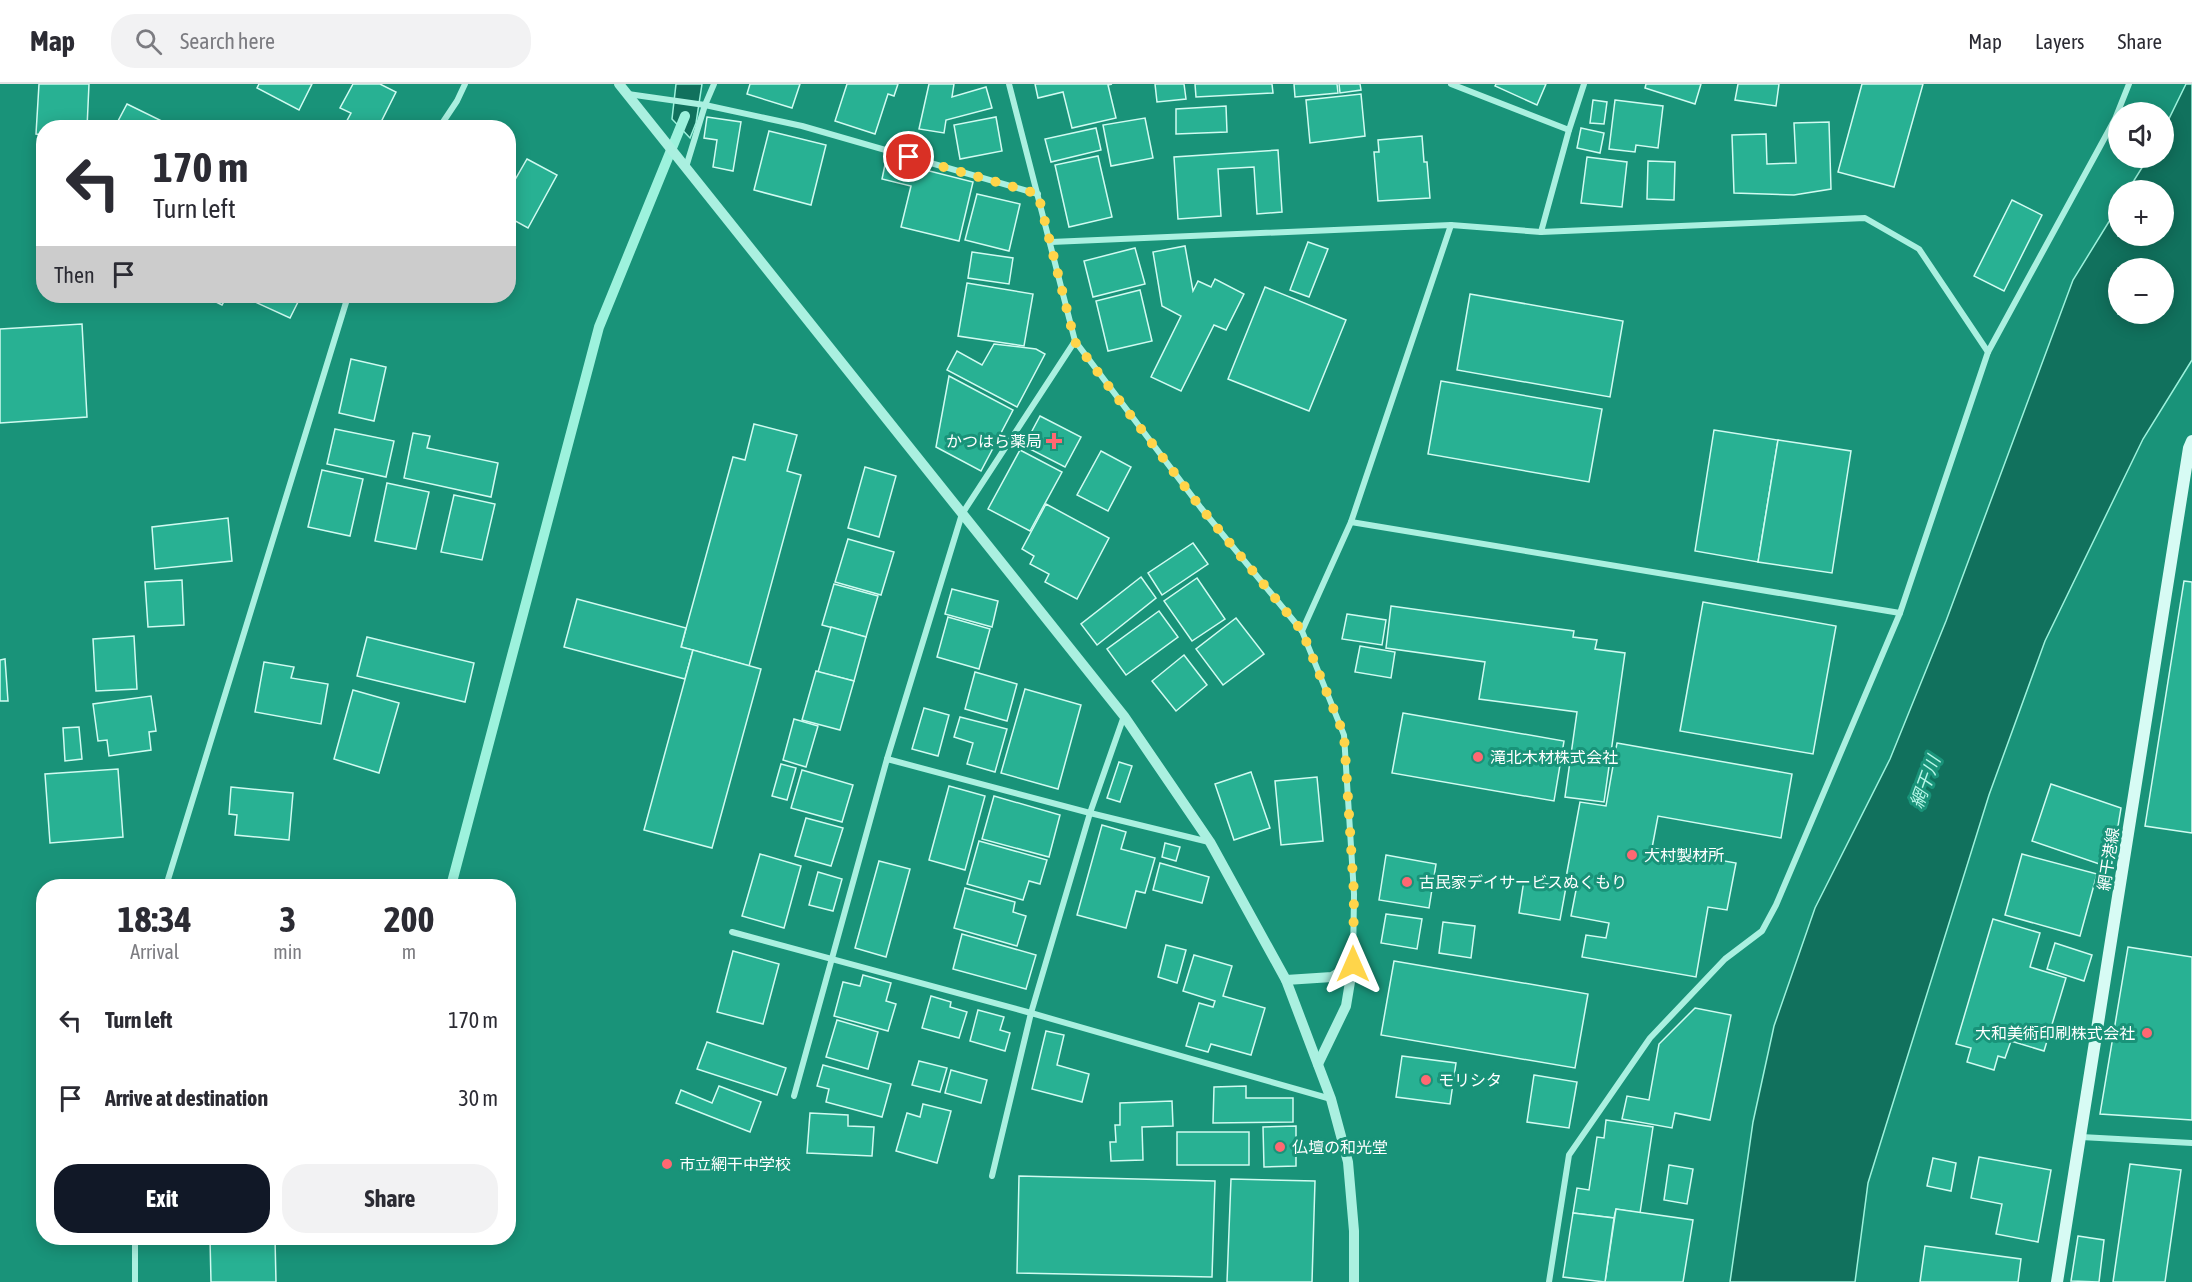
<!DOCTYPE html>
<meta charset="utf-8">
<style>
body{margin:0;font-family:"Asap Condensed","Noto Sans JP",sans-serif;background:#f2f2f3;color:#2b2b33;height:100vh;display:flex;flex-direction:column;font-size:22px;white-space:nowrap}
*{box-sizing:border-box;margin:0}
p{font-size:20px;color:#7c7c81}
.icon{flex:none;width:33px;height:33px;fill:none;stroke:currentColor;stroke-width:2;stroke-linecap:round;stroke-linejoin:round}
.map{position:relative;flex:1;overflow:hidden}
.sheet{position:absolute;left:36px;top:795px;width:480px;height:366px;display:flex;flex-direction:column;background:#fff;border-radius:24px;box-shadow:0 3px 15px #0003}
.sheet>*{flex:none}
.banner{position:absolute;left:36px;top:36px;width:480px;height:183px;border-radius:24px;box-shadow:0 3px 15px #0003;background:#fff;color:#2b2b33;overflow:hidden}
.controls{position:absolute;left:2108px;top:18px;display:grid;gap:12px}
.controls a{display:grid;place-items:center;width:66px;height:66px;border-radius:50%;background:#fff;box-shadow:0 3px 15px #0003;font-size:30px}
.pin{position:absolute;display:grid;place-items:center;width:51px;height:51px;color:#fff;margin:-26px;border:3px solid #fff;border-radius:50%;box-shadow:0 2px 6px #0007}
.me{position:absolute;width:66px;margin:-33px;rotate:0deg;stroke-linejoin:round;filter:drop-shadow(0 0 4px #0008)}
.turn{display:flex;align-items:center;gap:21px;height:126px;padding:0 18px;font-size:27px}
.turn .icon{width:78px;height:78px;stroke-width:2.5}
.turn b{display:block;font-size:42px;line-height:51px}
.then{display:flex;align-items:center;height:57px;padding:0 18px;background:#0003;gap:12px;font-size:22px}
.eta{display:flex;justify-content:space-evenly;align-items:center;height:102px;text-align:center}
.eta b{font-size:36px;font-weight:700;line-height:42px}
.button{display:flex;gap:12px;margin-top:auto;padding:12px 18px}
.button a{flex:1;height:69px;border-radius:24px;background:#111827;color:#fff;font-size:24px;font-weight:700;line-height:69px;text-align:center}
.button a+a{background:#f2f2f3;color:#2b2b33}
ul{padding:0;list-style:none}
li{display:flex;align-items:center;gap:18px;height:78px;padding:0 18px}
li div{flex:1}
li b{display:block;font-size:22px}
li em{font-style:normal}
header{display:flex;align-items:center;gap:36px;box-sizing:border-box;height:84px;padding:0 30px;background:#fff;border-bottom:2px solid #e1e1e2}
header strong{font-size:28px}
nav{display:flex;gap:33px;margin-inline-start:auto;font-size:21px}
.search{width:420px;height:54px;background:#f2f2f3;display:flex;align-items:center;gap:15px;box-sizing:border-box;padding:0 21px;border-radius:24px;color:#7c7c81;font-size:22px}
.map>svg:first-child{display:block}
.water{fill:#11715d;stroke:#9df2dd;stroke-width:1.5;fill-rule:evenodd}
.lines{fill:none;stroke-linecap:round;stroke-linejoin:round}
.stream{stroke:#9df2dd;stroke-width:10}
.building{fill:#28b193;stroke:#d0fbf1;stroke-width:1.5}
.minor{stroke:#aaf0e0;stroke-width:6}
.tertiary{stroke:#aaf0e0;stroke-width:10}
.secondary{stroke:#d7fbf4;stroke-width:12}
.route{stroke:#ffd54a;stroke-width:10;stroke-dasharray:0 18}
.poi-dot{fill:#ff6872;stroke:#199379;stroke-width:2}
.labels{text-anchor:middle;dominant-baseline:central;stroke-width:6;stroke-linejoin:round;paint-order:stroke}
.poi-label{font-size:16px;fill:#fff;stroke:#199379;text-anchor:start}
.street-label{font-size:16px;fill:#fff;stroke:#199379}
.water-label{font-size:18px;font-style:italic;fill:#b6f6e7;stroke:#199379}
</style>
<header>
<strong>Map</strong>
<div class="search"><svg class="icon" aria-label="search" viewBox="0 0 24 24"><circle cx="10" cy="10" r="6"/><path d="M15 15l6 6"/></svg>Search here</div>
<nav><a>Map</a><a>Layers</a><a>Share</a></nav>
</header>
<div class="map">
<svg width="2192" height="1198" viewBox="0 0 2192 1198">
<rect width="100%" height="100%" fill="#199379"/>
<g class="water">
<polygon points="676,0 702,0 696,39 690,54 672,35"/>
<path d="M2186,0h6v276l-49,79 -98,202 -56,154 -121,388 -13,99h-125l23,-160 21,-96 41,-118 75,-149 56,-138 127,-341 45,-73v29h45v-46h-35l20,-32h15v-27zM2118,184h45v46h-45z"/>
</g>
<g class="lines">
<polyline class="stream" points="451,802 599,243 685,32"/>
</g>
<g class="building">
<polygon points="39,0 89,0 87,44 44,44 44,51 36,50"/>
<polygon points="259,0 312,0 299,26 257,4"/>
<polygon points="353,0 380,0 396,8 378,44 343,44 351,29 340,24"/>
<polygon points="750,0 800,0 792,24 747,10"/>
<polygon points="847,0 898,0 894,12 888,10 875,50 835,37"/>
<polygon points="929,0 954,0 952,13 986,3 992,24 946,36 944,49 919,45"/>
<polygon points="1035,0 1112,0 1108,1 1116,34 1072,44 1063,8 1038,14"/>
<polygon points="1155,0 1184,0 1186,15 1157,18"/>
<polygon points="1195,0 1272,0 1273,9 1196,13"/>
<polygon points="1294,0 1337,0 1338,9 1295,13"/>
<polygon points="1339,0 1360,0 1361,6 1340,9"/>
<polygon points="1496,0 1546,0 1537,21 1495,2"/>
<polygon points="1646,0 1701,0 1695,20 1645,4"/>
<polygon points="1738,0 1779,0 1776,22 1735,16"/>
<polygon points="1862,0 1923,0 1894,103 1838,88"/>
<polygon points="1361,10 1365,52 1310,59 1306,16"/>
<polygon points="1593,16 1607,18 1604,40 1590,39"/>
<polygon points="1615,16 1663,22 1658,64 1636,61 1635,68 1609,65"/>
<polygon points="127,20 168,40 166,44 126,44 117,39"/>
<polygon points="1226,22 1227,48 1176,50 1176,25"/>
<polygon points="707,33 741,38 733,87 713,83 717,56 704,54"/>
<polygon points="996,33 1002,67 960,75 954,41"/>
<polygon points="1145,34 1153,74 1111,82 1103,41"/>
<polygon points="1829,38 1831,105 1794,111 1734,109 1732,51 1766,50 1767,80 1796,79 1794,39"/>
<polygon points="1096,44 1101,66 1051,78 1045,55"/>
<polygon points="1581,44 1604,49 1600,69 1577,64"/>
<polygon points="769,47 826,61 811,121 754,106"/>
<polygon points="1422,52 1424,78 1427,78 1430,114 1378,117 1374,68 1379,68 1378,56"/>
<polygon points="1278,66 1282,128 1257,130 1254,83 1218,85 1221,132 1178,135 1174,73"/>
<polygon points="1098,72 1112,133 1069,143 1055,81"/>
<polygon points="1587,73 1627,78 1622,123 1581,119"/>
<polygon points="527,75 557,91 528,144 508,133 508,108"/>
<polygon points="886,76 973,98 959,157 901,143 911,102 882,95"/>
<polygon points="1648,77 1675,78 1674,116 1647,115"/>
<polygon points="977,110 1020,120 1009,167 965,156"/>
<polygon points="2012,116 2042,131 2004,207 1974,192"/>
<polygon points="1308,158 1328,165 1309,213 1290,206"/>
<polygon points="1185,162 1193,207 1198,197 1211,203 1215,195 1244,210 1226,246 1214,241 1181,307 1151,293 1181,232 1162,222 1153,168"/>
<polygon points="1135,164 1145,200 1093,213 1084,177"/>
<polygon points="972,168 1013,174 1009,200 968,194"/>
<polygon points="967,199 1033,210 1024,262 958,252"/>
<polygon points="1265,203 1346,236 1309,327 1228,295"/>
<polygon points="1140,206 1152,257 1108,267 1096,217"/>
<polygon points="1470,210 1623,237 1610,313 1457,286"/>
<rect x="146" y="212" width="16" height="6"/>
<polygon points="204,212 227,212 222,221"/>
<polygon points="255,212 301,212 290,234 253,217"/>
<polygon points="82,240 87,333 0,339 0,245"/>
<polygon points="994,260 1036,265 1045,270 1017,323 947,286 957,267 982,281"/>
<polygon points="351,275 386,283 374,337 339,329"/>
<polygon points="949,292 1013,326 981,387 936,363"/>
<polygon points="1441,297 1602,325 1589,398 1428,370"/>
<polygon points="1040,332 1081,353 1065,383 1024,362"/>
<polygon points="754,340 797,351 787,387 801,391 749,582 681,563 733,373 745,376"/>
<polygon points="335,345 394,357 386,393 327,380"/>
<polygon points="1714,346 1778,356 1758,478 1695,467"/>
<polygon points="413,349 430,352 427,364 498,379 491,413 404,394"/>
<polygon points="1778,356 1851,367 1832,489 1758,478"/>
<polygon points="1020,366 1062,388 1030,447 988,425"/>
<polygon points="1101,367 1131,383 1108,427 1077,411"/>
<polygon points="865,383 896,392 879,453 848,444"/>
<polygon points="322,386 363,395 350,452 308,443"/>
<polygon points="387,399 429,408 416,465 375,457"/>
<polygon points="454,411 495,420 482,476 441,468"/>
<polygon points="1046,420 1109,454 1077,515 1045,498 1049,490 1030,480 1034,472 1022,465"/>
<polygon points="228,434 232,477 155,485 152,443"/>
<polygon points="848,455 894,468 881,511 835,498"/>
<polygon points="1193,459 1208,480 1162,511 1148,489"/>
<polygon points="1141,493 1156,514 1097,561 1081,540"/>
<polygon points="1197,494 1225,535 1192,557 1164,517"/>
<polygon points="182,496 184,541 148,543 145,498"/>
<polygon points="2184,497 2192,498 2192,749 2145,742"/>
<polygon points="834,500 878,512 866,553 822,541"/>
<polygon points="952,505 998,517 992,543 945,530"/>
<polygon points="577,515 686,544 681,563 693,566 685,595 564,563"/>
<polygon points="1703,518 1836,542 1813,670 1680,647"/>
<polygon points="1391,522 1574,547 1573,553 1597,556 1595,565 1625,569 1604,718 1565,713 1577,628 1479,615 1485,578 1386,564"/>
<polygon points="1159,527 1178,553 1126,591 1107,565"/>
<polygon points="1347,530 1386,536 1382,561 1342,555"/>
<polygon points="948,533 990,545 979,585 937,573"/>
<polygon points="1236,534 1264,570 1223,601 1196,565"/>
<polygon points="831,543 866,553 854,597 818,588"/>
<polygon points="134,552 137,605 96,607 93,555"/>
<polygon points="367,553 474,579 465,618 357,592"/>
<polygon points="1360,562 1395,568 1391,594 1355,588"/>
<polygon points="693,566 761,585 712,764 644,746"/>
<polygon points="1184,571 1207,601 1176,627 1152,597"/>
<polygon points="5,575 8,617 0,617 0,576"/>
<polygon points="264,578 294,583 291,594 328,600 321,640 255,628"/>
<polygon points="816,587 854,597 840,646 802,636"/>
<polygon points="975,588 1017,600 1007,637 965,625"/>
<polygon points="1025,605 1081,621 1058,705 1001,689"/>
<polygon points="353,606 399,619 379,689 334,675"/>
<polygon points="151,612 156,647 149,648 151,666 109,672 107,656 98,657 93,620"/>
<polygon points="924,624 949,631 938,672 912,665"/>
<polygon points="1403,629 1564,657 1554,717 1392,689"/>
<polygon points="960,633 1007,645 995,688 967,680 973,659 954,653"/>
<polygon points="794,635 818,642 806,683 783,676"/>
<polygon points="79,643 82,675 65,677 63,644"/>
<polygon points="1617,659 1792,690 1781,754 1658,732 1652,764 1736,779 1727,826 1708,823 1696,893 1582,873 1586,851 1606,854 1609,839 1571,832 1577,801 1565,799 1580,718 1606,722"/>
<polygon points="1119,678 1132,682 1120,718 1107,714"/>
<polygon points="781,680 796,684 787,716 772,712"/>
<polygon points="118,685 123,753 50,759 45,690"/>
<polygon points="802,686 853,701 842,738 791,724"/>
<polygon points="1251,688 1270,744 1234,756 1215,700"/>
<polygon points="1317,693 1323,757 1281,761 1275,697"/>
<polygon points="2051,700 2121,724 2111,784 2032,757"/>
<polygon points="949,702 985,712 965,786 929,776"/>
<polygon points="231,703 293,709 289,756 235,751 237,731 229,730"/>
<polygon points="994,712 1060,731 1049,773 982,755"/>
<polygon points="806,734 843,744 831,782 795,772"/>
<polygon points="1102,741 1126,748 1121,765 1155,774 1145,809 1136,807 1126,844 1077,831"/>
<polygon points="979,757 1047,776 1040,800 1029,797 1023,816 967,800"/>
<polygon points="1165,759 1180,763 1176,777 1162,773"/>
<polygon points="760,770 801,782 784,844 742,832"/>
<polygon points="2022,770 2097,790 2080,852 2005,831"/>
<polygon points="1386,771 1436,780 1429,824 1379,816"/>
<polygon points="879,777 910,785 886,873 855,864"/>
<polygon points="1160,779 1209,793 1202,819 1153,806"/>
<polygon points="818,788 842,795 833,827 809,821"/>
<polygon points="1524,796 1566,803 1560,836 1519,829"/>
<polygon points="965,804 1015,818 1013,828 1026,832 1017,862 954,844"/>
<polygon points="1386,830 1422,835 1417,865 1381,859"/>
<polygon points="1993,835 2040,849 2030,883 2066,894 2044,967 2011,957 2005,974 1998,972 1994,986 1967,978 1971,964 1956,960"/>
<polygon points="1443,838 1475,842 1471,874 1439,869"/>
<polygon points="962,850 1036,871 1026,905 953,885"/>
<polygon points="2055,859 2092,871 2084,897 2047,885"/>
<polygon points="1166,861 1186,866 1177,899 1158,893"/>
<polygon points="2128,863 2192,873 2192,1036 2100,1030"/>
<polygon points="733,867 779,880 763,940 717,928"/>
<polygon points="1194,871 1232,882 1223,912 1265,924 1251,971 1211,960 1208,968 1186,962 1199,919 1213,923 1215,917 1183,907"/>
<polygon points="1394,877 1588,910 1575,984 1381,951"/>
<polygon points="863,891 891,899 886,917 896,920 888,947 834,932 843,898 860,902"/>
<polygon points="931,912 951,918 950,923 967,928 959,954 922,944"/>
<polygon points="1695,924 1731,931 1710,1036 1675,1029 1672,1044 1622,1035 1627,1012 1649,1016 1659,960"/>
<polygon points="978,926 1004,933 1000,946 1010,949 1005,967 970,957"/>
<polygon points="508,930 512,930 511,985 508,985"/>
<polygon points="837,936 878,948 868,985 826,973"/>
<polygon points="1046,947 1064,951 1057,981 1089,990 1082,1018 1032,1005"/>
<polygon points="707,958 786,984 777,1011 697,985"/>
<polygon points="1402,972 1456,979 1450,1020 1396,1013"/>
<polygon points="919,977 947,984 940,1008 912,1001"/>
<polygon points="823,981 891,1000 882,1033 826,1018 829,1005 817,1002"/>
<polygon points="951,986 987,996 981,1019 945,1009"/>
<polygon points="1534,991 1577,998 1569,1044 1527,1038"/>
<polygon points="719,1002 761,1018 750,1048 676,1019 681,1006 712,1019"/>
<polygon points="1246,1002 1246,1014 1293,1014 1293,1038 1213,1039 1214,1003"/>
<polygon points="1172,1017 1173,1042 1142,1043 1143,1076 1111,1077 1110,1058 1116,1058 1115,1041 1120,1041 1120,1019"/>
<polygon points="923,1020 951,1027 937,1079 896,1067 907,1029 920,1033"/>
<polygon points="810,1029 848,1031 848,1042 874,1043 872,1072 807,1069"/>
<polygon points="1606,1036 1653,1043 1640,1129 1616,1125 1614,1134 1573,1129 1577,1104 1589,1106 1597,1053 1604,1054"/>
<polygon points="1296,1042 1296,1082 1264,1083 1263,1043"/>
<rect x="1177" y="1048" width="72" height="33"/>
<polygon points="1979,1073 2051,1086 2038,1158 1996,1150 2002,1120 1971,1114"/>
<polygon points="1933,1074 1956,1079 1951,1107 1927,1102"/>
<polygon points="2130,1080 2181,1086 2165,1198 2113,1198"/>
<polygon points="1669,1081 1693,1085 1687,1120 1664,1116"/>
<polygon points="1019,1092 1215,1097 1212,1193 1017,1189"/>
<polygon points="1231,1095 1315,1097 1312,1198 1227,1198"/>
<polygon points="1616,1125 1693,1136 1683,1198 1605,1198"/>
<polygon points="1573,1129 1614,1134 1605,1198 1563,1193"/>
<polygon points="2078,1152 2104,1156 2099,1198 2071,1197"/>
<polygon points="210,1154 275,1154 276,1198 211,1198"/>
<polygon points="1925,1162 2021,1175 2018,1198 1920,1198"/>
</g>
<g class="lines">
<g class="minor">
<polyline points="1009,0 1075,257 1201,424 1302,547 1344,651 1354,810 1353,880"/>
<polyline points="1451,0 1569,46 1584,0"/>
<polyline points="628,10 705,21 802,42 1038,110"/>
<polyline points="439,44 457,17 465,0"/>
<polyline points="686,83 705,21 714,0"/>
<polyline points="1541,148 1569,46"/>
<polyline points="1051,158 1451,141 1541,148 1865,134 1919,165 1988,268"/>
<polyline points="1351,438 1900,529"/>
<polyline points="1302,547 1351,438 1451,141"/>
<polyline points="887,675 1090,729 1209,758"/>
<polyline points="166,802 348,212"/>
<polyline points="732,848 1031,929 1331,1015"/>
<polyline points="794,1012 887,675 962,430 1075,257"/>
<polyline points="2081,1053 2192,1059"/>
<polyline points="992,1092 1031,929 1090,729 1124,632"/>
<polyline points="135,1198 135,1154"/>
<polyline points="1549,1198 1569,1071 1650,954 1725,875 1762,847 1776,821 1900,529 1988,268 2115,35 2129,0"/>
</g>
<g class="tertiary">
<polyline points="619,0 1124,632 1210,758 1286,896 1331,1015 1348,1078 1354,1147 1354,1198"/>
<polyline points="1286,896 1332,893 1353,880"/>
<polyline points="1318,980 1346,922 1353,880"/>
</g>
<polyline class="secondary" points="2057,1198 2189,364 2192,357"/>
</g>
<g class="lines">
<polyline class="route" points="909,73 1038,110 1075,258 1201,424 1302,547 1344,651 1354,810 1353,880"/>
</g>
<g class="poi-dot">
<path d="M1051 348h6v6h6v6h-6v6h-6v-6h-6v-6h6z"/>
<circle cx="1478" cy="673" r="6"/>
<circle cx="1632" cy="771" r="6"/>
<circle cx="1407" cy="798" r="6"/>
<circle cx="2147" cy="949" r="6"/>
<circle cx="1426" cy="996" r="6"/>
<circle cx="1280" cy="1063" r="6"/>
<circle cx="667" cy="1080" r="6"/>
</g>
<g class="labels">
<g class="poi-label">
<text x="1042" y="357" text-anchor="end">かつはら薬局</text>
<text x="1490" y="673">滝北木材株式会社</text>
<text x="1644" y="771">大村製材所</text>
<text x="1419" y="798">古民家デイサービスぬくもり</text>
<text x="2135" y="949" text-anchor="end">大和美術印刷株式会社</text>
<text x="1438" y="996">モリシタ</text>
<text x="1292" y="1063">仏壇の和光堂</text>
<text x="679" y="1080">市立網干中学校</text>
</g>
<g class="street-label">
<text transform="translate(2108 775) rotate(-81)">網干港線</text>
</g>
<g class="water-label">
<text transform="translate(1925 698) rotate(-70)">網干川</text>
</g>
</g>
</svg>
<div class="controls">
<a><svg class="icon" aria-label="sound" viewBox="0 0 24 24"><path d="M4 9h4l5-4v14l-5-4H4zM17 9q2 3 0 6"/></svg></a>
<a>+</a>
<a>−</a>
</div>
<div class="pin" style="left:909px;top:73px;background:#d93025"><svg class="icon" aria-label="arrive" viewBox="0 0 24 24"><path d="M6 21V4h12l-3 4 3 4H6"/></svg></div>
<svg class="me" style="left:1353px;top:880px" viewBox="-20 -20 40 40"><path d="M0-17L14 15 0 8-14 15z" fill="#ffd54a" stroke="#fff" stroke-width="4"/></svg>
<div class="banner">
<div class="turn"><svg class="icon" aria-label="left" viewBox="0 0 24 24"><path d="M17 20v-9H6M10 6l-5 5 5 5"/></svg><div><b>170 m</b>Turn left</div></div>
<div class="then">Then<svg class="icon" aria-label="arrive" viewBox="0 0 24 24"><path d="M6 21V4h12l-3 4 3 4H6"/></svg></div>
</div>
<section class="sheet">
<div class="eta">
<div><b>18:34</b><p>Arrival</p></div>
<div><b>3</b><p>min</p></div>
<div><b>200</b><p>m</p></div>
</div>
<ul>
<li><svg class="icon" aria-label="left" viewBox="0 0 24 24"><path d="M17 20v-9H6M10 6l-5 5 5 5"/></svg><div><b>Turn left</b></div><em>170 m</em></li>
<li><svg class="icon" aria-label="arrive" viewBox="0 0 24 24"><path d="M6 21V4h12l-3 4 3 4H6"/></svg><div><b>Arrive at destination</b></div><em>30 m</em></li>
</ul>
<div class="button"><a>Exit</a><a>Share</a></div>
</section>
</div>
